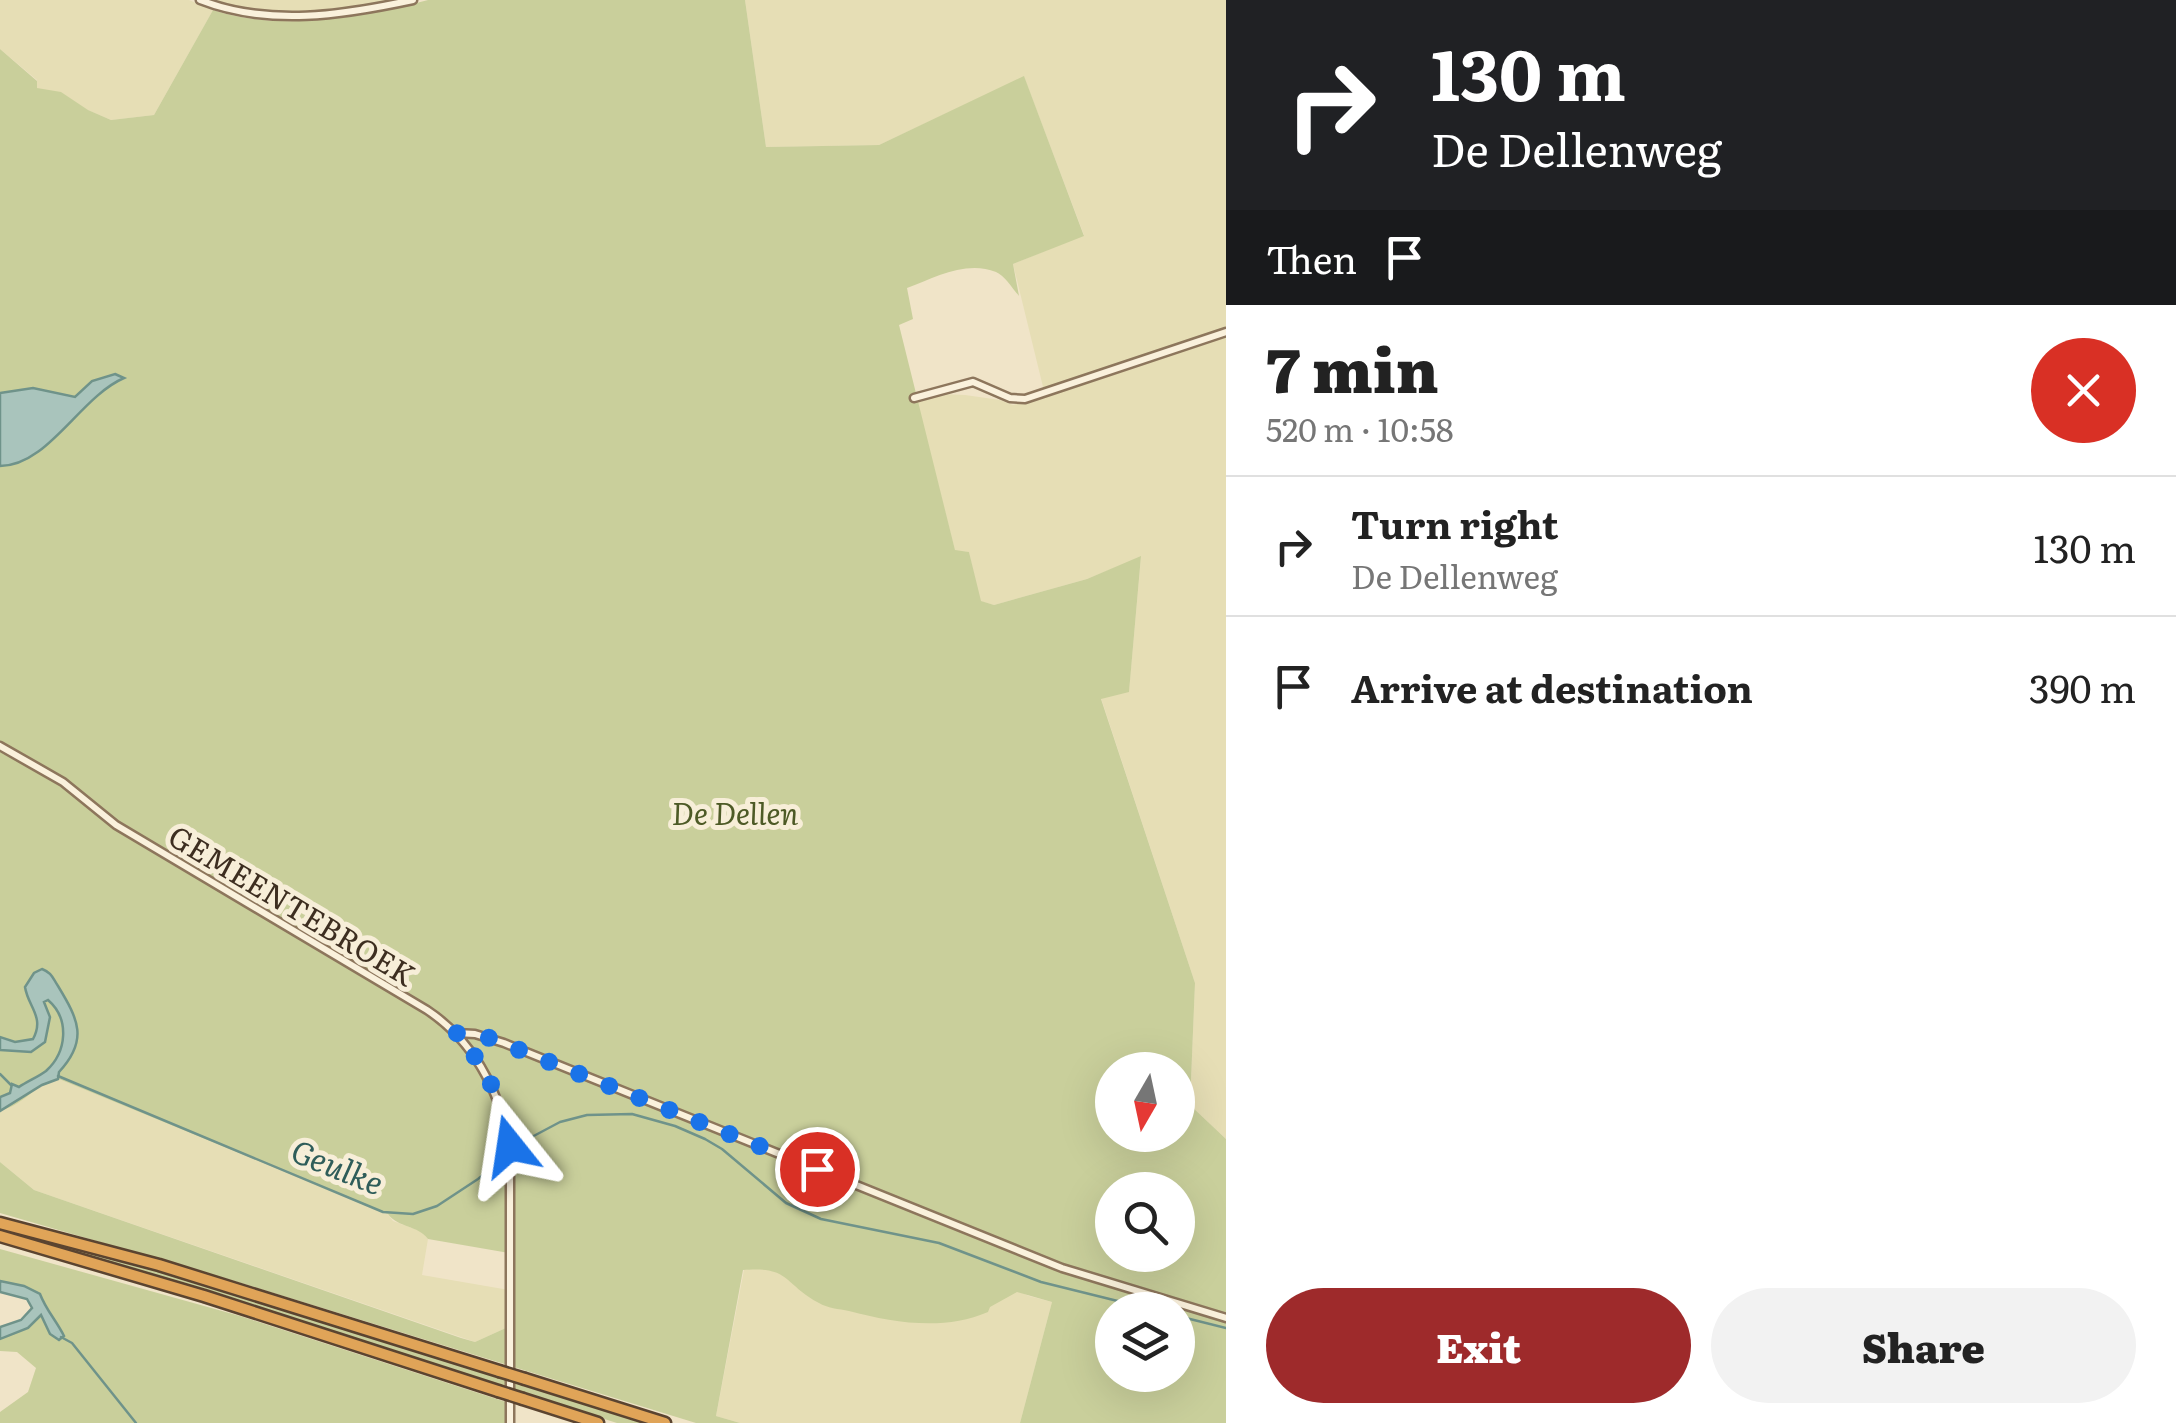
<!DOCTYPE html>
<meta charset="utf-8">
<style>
body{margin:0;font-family:Literata,serif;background:#f2f2f2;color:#222;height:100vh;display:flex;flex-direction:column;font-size:38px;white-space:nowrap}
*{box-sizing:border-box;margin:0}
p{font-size:32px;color:#767676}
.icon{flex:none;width:55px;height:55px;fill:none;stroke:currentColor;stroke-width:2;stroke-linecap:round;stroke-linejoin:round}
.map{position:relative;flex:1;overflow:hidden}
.panel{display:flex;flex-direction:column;background:#fff;width:950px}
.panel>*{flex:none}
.hud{background:#202124;color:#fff;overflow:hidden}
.needle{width:65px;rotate:189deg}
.controls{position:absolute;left:1095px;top:1052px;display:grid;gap:20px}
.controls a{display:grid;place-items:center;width:100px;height:100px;border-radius:50%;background:#fff;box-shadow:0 10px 40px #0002;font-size:50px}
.pin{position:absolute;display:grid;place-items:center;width:85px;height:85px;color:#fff;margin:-42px;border:5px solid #fff;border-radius:50%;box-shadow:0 2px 10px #0007}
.me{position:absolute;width:110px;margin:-55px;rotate:345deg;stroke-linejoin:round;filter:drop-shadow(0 0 8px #0008)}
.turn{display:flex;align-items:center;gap:35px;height:210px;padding:0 40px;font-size:45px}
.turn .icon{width:130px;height:130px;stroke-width:2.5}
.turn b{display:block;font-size:70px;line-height:85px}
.then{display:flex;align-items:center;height:95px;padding:0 40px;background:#0003;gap:20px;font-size:38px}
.round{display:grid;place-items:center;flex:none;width:105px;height:105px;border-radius:52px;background:#f2f2f2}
.overview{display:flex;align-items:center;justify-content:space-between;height:170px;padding:0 40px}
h1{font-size:60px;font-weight:800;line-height:75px}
.cta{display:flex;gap:20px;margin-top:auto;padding:20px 40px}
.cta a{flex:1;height:115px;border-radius:60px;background:#9e2a2b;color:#fff;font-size:40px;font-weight:800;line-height:115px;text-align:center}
.cta a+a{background:#f2f2f2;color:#222}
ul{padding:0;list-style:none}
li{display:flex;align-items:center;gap:30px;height:140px;padding:0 40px;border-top:2px solid #e0e0e0}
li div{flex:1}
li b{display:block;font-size:38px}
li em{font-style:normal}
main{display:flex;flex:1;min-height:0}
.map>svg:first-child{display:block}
.farmland{fill:#e6deb5}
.green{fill:#c9cf9b;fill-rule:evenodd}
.water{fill:#a9c4bc;stroke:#6f938a;stroke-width:2.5}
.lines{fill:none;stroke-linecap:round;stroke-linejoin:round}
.stream{stroke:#6f938a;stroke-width:2.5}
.street-casing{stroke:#8d765c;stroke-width:11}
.highway-casing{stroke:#5b4430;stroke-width:15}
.street{stroke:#faf1dc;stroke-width:6}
.highway{stroke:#e0a458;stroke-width:10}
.highway-bridge-casing{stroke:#5b4430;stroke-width:15;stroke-linecap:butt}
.highway-bridge{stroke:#e0a458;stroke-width:10}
.route{stroke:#1a73e8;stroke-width:18;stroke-dasharray:0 32.4}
.labels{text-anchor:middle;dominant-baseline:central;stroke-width:10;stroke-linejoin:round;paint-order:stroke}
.park-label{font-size:30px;font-style:italic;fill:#4d5a26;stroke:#f7eed8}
.street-label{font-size:30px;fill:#3d2e20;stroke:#f7eed8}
.water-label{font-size:32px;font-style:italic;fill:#2f5d5a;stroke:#f7eed8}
</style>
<main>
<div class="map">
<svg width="1226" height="1423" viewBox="0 0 1226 1423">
<rect width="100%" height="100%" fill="#f0e4c8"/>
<g class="farmland">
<polygon points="0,0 189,0 213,10 154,115 111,120 36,88 37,80 0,49"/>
<polygon points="204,0 403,0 350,9 267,15"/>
<polygon points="745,0 1226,0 1226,1139 1190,1105 1195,983 1101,698 1129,691 1141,557 1087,579 994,605 980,601 969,552 955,551 917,401 942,394 965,395 1000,400 1013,405 1045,395 1013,264 1084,235 1024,77 879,145 766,147"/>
<polygon points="56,1078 383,1208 393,1221 423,1232 428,1239 422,1275 509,1290 508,1327 475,1342 34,1190 0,1162 0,1111"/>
<polygon points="763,1268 1004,1285 1029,1296 1052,1302 1020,1423 740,1423 716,1416 744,1270"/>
</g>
<g class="green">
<path d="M428,0h317l21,147 113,-2 145,-69 60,160 -71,28 6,32c-7,-8 -14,-20 -23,-24 -30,-12 -62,6 -89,16l6,31 -14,6 56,225 14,2 12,49 13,4 93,-26 54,-23 -12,136 -28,7 94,284 -5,122 36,34v284h-206l32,-121 -35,-10 -27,15 -2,5c-44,19 -93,11 -139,-1 -10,-2 -22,-3 -30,-8 -36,-19 -28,-37 -76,-33l-27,146 24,7h-44l-455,-140 -241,-70v-51l34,28 427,148 14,4 33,-15 1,-74 -81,-14c-10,-14 -30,-11 -40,-25l-334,-137c-18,9 -35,31 -54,33v-1061l37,32v7l24,4 27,18 23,10 43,-5 59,-105c67,22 147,8 215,-10zM1112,1070h66v65h-66zM1112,1190h66v65h-66zM1112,1310h66v65h-66z"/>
<polygon points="0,1227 173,1273 650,1423 617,1423 122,1267 0,1232"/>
<polygon points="0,1249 240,1316 506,1402 506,1423 0,1423 0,1412 28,1392 36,1368 17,1352 0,1351 0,1339 28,1328 41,1315 50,1334 57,1322 45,1310 40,1294 0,1281"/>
</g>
<g class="water">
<path d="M115,374l9,4c-44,19 -76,88 -124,88v-73l33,-5 42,9 17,-16z"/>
<path d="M42,969c10,4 10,8 16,17 20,33 31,54 1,86l-1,7 -16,6 -42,26v-14l10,-4 2,-9 7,3c9,-6 19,-10 27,-16 21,-19 24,-52 2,-71l-4,2 6,15 -5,25 -14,10 -31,-2v-13l15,5 18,-3c12,-22 -5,-32 -8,-52l9,-14z"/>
<path d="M0,1281l24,5 16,8c6,16 16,26 24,42l-5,4 -9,-6 -9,-19 -13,13 -28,11v-12l21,-7 11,-12 -5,-9 -27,-7z"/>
</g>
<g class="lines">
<g class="stream">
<polyline points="0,1074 11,1085"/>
<polyline points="58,1076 383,1212 413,1214 437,1206 478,1179 528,1139 560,1122 587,1115 632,1114 675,1126 705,1139 722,1149 786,1203 821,1219 939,1243 1041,1282 1154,1310"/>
<polyline points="1178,1316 1226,1328"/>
<polyline points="61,1337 72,1343 136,1423"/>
</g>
<defs>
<g id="street">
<path d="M200,0c69,27 143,15 213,0"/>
<polyline points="914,398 973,382 1010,398 1025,399 1226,332"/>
<path d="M0,746l63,36 53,43 311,185c48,32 72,80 83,136v277"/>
<polyline points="457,1033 475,1034 504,1043 1062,1268 1226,1318"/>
</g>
<g id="highway">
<polyline points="0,1223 159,1265 499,1371"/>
<polyline points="0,1236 204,1296 498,1391"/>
<polyline points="525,1379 665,1423"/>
<polyline points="523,1399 598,1423"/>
</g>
</defs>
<use href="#street" class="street-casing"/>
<use href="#highway" class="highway-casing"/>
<use href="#street" class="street"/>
<use href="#highway" class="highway"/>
<defs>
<g id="highway-bridge">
<polyline points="499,1371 525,1379"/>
<polyline points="498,1391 523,1399"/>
</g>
</defs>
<use href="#highway-bridge" class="highway-bridge-casing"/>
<use href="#highway-bridge" class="highway-bridge"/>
</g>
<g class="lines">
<path class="route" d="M510,1146c-8,-43 -23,-81 -55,-113l32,4 330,132"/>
</g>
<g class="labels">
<g class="park-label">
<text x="735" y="812">De Dellen</text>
</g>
<g class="street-label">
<text transform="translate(293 904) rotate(31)">GEMEENTEBROEK</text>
</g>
<g class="water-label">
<text transform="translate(338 1165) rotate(22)">Geulke</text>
</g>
</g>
</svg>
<div class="controls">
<a><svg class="needle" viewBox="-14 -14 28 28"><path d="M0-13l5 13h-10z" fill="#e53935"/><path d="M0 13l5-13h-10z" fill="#767676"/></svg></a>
<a><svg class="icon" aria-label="search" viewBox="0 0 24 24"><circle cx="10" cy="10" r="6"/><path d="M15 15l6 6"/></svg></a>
<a><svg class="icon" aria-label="layers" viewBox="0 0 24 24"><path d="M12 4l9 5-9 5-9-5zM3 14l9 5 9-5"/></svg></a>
</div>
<div class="pin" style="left:817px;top:1169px;background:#d93025"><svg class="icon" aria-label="arrive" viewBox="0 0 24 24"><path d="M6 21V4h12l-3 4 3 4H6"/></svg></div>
<svg class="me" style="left:510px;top:1146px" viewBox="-20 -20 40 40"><path d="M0-17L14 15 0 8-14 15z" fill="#1a73e8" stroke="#fff" stroke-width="4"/></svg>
</div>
<section class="panel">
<div class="hud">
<div class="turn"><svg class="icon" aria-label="right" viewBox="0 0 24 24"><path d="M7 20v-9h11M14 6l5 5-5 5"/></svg><div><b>130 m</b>De Dellenweg</div></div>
<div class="then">Then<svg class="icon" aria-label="arrive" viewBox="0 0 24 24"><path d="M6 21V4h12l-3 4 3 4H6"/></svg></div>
</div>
<div class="overview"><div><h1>7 min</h1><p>520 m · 10:58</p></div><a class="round" style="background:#d93025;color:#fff"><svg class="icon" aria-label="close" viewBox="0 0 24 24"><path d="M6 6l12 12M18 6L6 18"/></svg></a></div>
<ul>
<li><svg class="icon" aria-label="right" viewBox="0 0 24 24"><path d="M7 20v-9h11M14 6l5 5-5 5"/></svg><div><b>Turn right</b><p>De Dellenweg</p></div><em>130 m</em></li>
<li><svg class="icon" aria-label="arrive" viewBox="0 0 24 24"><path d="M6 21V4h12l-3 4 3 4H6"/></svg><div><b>Arrive at destination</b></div><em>390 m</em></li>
</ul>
<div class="cta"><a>Exit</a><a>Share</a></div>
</section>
</main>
